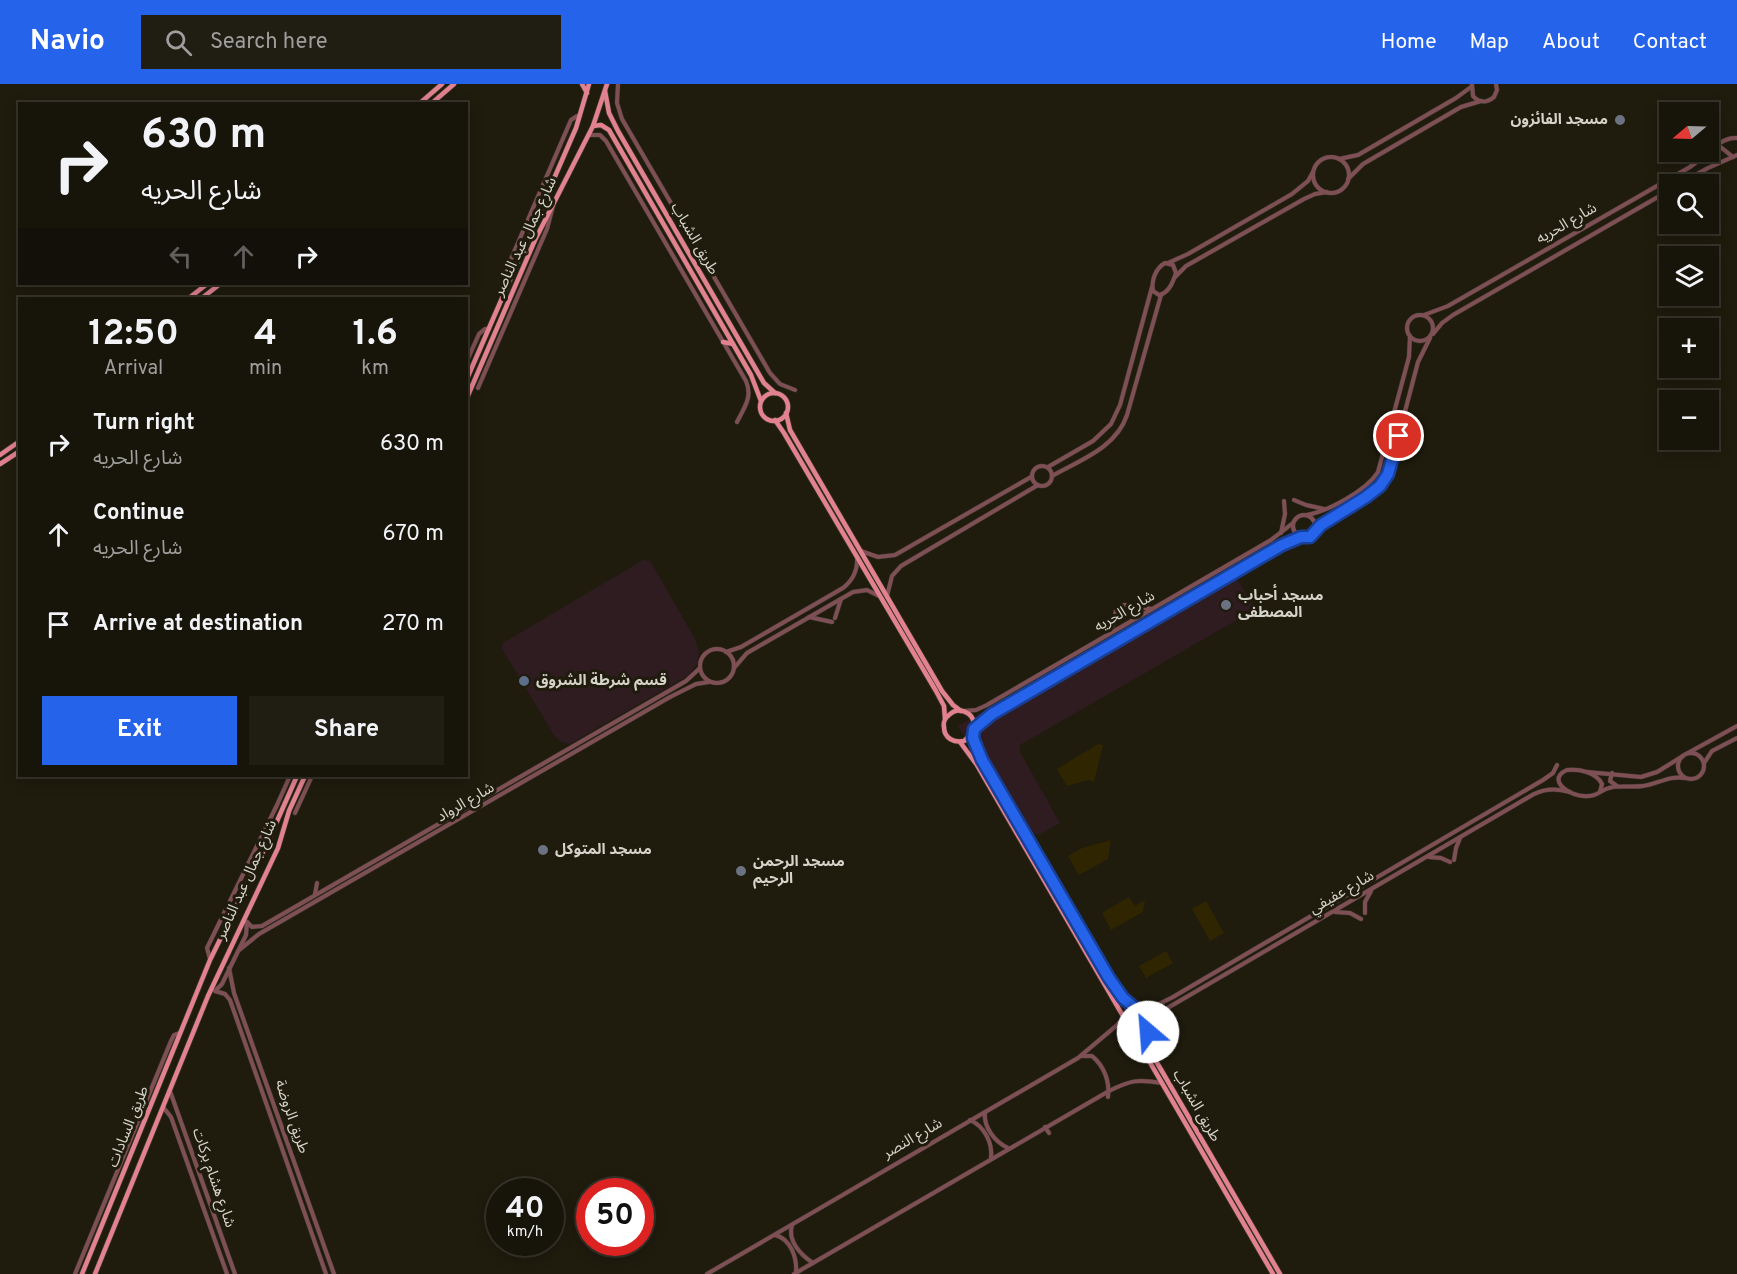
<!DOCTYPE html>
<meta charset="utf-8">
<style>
body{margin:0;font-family:Overpass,"Noto Sans Arabic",sans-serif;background:#201d13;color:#f1f3f6;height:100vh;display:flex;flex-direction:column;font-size:22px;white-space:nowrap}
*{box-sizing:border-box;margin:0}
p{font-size:20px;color:#9e9e9c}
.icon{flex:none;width:33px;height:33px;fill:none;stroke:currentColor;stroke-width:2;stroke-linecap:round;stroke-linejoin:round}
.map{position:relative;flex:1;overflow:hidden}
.details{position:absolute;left:18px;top:213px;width:450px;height:480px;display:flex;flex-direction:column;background:#17140a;border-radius:0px;box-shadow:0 3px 15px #0003,0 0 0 2px #36332b}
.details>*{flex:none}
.banner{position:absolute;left:18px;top:18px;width:450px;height:183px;border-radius:0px;box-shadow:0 3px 15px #0003,0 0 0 2px #36332b;background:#17140a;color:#f1f3f6;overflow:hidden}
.needle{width:39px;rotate:251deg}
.tools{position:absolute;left:1659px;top:18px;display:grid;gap:12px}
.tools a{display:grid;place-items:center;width:60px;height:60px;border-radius:0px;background:#17140a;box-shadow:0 3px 15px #0003,0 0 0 2px #36332b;font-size:30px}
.speed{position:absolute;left:486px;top:1094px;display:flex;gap:12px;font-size:30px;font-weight:700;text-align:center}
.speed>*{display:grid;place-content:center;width:78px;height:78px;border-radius:50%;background:#17140a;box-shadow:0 3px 15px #0003,0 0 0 2px #36332b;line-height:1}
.speed small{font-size:15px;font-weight:400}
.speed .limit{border:9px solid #d22;background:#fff;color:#111}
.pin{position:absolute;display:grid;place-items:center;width:51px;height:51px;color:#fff;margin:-26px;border:3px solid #fff;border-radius:50%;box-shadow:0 2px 6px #0007}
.me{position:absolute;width:66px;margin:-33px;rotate:333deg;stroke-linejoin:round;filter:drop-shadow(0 0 4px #0008)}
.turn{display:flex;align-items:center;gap:21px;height:126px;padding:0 24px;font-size:27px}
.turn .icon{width:78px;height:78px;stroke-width:2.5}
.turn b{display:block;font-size:42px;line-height:51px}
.lanes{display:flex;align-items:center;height:57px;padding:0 24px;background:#0003;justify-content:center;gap:30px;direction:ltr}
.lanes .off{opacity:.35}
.eta{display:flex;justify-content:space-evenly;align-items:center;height:102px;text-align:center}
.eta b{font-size:36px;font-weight:700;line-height:42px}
.primary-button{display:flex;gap:12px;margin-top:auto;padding:12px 24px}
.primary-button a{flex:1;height:69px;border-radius:0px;background:#2563eb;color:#fff;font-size:24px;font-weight:700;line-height:69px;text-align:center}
.primary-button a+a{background:#201d13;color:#f1f3f6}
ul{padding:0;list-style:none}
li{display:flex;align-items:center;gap:18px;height:90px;padding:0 24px}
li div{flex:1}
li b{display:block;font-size:22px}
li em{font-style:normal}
header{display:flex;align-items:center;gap:36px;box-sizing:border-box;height:84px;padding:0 30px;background:#2563eb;color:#fff}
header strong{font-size:28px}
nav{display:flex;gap:33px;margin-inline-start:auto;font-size:21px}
.search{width:420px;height:54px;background:#201d13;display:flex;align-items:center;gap:15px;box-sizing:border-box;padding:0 21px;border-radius:0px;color:#9e9e9c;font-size:22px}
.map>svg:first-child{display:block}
.commercial{fill:#2f1c20}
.green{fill:#2f2601}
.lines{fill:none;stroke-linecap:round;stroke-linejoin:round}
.minor-casing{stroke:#393527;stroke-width:5}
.major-casing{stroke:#393527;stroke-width:6}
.minor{stroke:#7e4f55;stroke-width:4}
.major{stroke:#e28190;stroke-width:4.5}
.route-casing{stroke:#184099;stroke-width:15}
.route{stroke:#2563eb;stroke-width:10}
.worship-dot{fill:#6b7280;stroke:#1f1b0d;stroke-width:2}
.service-dot{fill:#5c6f8a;stroke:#1f1b0d;stroke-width:2}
.labels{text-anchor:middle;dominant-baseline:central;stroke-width:6;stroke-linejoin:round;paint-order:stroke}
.poi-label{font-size:15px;font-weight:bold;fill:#d6d3ca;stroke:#1f1b0d;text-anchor:start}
.street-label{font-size:15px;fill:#d6d3ca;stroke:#1f1b0d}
</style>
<header>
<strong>Navio</strong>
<div class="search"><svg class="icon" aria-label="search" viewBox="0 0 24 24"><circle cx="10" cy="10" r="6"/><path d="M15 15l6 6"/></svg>Search here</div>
<nav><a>Home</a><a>Map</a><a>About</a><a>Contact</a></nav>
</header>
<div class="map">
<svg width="1737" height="1190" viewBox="0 0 1737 1190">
<rect width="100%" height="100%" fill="#1f1b0d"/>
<g class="commercial">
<polygon points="643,476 650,477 652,480 695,555 699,568 697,580 689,591 684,594 570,660 561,658 554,651 502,565 503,559"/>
<polygon points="1230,484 1256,525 1020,661 1020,668 1060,739 1039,751 1017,743 958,642"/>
</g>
<g class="green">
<polygon points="1098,660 1103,661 1094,698 1088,696 1067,702 1057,685"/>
<polygon points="1111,756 1108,775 1079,791 1068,772 1082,764"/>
<polygon points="1129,813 1135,822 1145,816 1143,828 1111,846 1102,829"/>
<polygon points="1206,817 1224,849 1210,857 1192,825"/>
<polygon points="1166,867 1173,879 1146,894 1139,882"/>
</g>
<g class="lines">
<defs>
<g id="minor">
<polyline points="618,0 617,19 622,35 770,289 780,300 795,306"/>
<path d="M1472,0l1,12c6,7 14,7 21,1l3,-7 -1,-6"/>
<polyline points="1708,49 1708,58"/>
<path d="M589,51h11l6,6 140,240c7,16 -2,27 -9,41"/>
<polyline points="1718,61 1733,73"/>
<circle cx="1331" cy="91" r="18"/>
<polyline points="1339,75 1358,71 1456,14 1471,3"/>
<polyline points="1348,95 1363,80 1461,23 1481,17"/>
<polyline points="1679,100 1708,84 1737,71"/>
<path d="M1165,179l8,2 3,8c-3,9 -7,20 -17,22l-6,-4c-2,-11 3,-23 12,-28z"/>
<polyline points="1168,179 1188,170 1292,110 1308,97 1313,88"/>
<polyline points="1175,193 1186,182 1304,115 1315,110 1327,108"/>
<polyline points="506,205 504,199 505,189 571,36 577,32 580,32"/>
<circle cx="1420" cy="244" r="13"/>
<path d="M1424,231l24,-9 242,-139c14,-9 30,-31 47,-29"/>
<polyline points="1433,250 1442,239 1453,231 1670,106"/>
<polyline points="466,279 479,250 485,245 489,245"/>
<polyline points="478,304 547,145 553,122"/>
<circle cx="1042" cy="392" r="10"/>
<polyline points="1048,383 1093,357 1111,340 1120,321 1152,203"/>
<path d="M1052,392c28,-16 64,-28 75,-61l34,-120"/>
<polyline points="1294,416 1306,421 1324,425"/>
<circle cx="1304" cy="442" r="11"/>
<path d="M1307,431c21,-4 59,-24 71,-43l31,-115 1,-21"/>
<polyline points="1315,446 1375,407 1385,396 1393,373 1418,278 1430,254"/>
<polyline points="1281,449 1285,430 1284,417"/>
<polyline points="861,467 878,473 895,471 1031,393"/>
<polyline points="887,512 892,492 901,482 1038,401"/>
<polyline points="1124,521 1152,525"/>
<polyline points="809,533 832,538"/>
<polyline points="835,534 841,515"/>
<polyline points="1108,550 1114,539 1116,526"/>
<circle cx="717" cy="582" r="17"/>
<path d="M726,568l15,-5 102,-59c10,-8 15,-17 14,-31"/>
<polyline points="734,584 747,569 853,508 867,506 879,512"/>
<polyline points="964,627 976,626 987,621 1271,456 1293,439"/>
<polyline points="975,645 992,630 1282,461 1301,453"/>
<polyline points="1688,669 1737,642"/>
<circle cx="1691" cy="682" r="13"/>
<polyline points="1704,679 1712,667 1737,654"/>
<path d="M1567,686c13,-1 29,2 35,14l-2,8c-19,14 -59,-11 -33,-22z"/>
<polyline points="1587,688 1641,693 1657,688 1683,672"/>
<polyline points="1612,689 1610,697 1617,702"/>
<path d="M1600,708c14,-9 28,-4 43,-6 15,-2 27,-11 42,-8"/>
<polyline points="295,729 312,692"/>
<polyline points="1429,773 1441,774 1450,778"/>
<polyline points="1454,776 1456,764 1460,754"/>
<polyline points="315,810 317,799"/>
<polyline points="1335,828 1350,829 1361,835"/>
<polyline points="1365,829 1365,818 1371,807"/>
<polyline points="247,838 252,843 262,842 686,597 700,584"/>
<polyline points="238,867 259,850 670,613 696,600 709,598"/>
<polyline points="210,875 207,864 277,721 290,692"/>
<polyline points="229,884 234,909 334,1190"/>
<polyline points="216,906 222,900 246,851 247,838"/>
<polyline points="215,907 225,910 230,916 326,1190"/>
<path d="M1132,946l11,-1 16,-16 375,-219c12,-6 23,-6 36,-2"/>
<path d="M1082,972h10c12,10 18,25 16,41"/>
<polyline points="170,1007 235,1190"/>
<polyline points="163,1023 171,1033 227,1190"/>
<path d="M985,1028c-2,15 10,30 23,36"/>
<path d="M970,1036c14,6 23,23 21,38"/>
<polyline points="1045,1043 1049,1049"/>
<path d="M792,1141c-5,16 9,30 21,38"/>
<path d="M775,1151c16,4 22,23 21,37"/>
<polyline points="75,1190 171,957 174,951 180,949"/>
<polyline points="707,1190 1078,974 1116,942 1127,930 1151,924 1173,913 1543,696 1553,689 1557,681"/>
<path d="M794,1190l315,-183c22,-11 29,-12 53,-8"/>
</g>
<g id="major">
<polyline points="582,0 587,9"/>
<polyline points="605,7 609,29 618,47 757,287 764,299 775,309"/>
<polyline points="419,20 442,0"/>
<polyline points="431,20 454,0"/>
<polyline points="593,42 601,41 609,46 751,291 761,317"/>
<polyline points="189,214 207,200"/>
<polyline points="202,214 220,200"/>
<polyline points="723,258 733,260"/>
<polyline points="466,297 576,44 589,0"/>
<circle cx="774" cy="323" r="14"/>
<polyline points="466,316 535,156 593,42 607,0"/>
<polyline points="786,329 790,346 942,607 953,621 961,627"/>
<polyline points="775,336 784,349 936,607 944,622 945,635"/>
<polyline points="0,371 20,357"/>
<polyline points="0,380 20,367"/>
<path d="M974,648l-10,9c-9,2 -20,-2 -20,-14 -1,-4 1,-9 5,-12 9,-9 24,-3 25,9 1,5 -1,10 -1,14 1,8 6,16 9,22l127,218c4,7 9,14 15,20 6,6 13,9 18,16 7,12 7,32 14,47l124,213"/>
<polyline points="960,658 977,681 1273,1190"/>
<polyline points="82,1190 210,876 266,762 297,692"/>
<polyline points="95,1190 208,912 278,764 289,727 305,692"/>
</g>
</defs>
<use href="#minor" class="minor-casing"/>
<use href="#major" class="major-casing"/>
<use href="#minor" class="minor"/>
<use href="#major" class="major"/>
</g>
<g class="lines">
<defs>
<polyline id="route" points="1148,948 1141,929 1123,914 1109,894 982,676 973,654 974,645 992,630 1282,461 1301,453 1310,453 1321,441 1366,413 1380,402 1388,390 1399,352"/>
</defs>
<use href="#route" class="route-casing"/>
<use href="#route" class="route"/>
</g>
<g class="worship-dot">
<circle cx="1620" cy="36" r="6"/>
<circle cx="1226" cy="521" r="6"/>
<circle cx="543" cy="766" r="6"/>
<circle cx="741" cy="787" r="6"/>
</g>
<circle class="service-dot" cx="524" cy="597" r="6"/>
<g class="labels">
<g class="poi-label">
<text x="1608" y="36" text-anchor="end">مسجد الفائزون</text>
<text x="1238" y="512">مسجد أحباب<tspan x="1238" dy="17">المصطفى</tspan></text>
<text x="536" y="597">قسم شرطة الشروق</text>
<text x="555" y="766">مسجد المتوكل</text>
<text x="753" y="778">مسجد الرحمن<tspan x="753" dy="17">الرحيم</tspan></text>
</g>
<g class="street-label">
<text transform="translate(1567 140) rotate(-30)">شارع الحريه</text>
<text transform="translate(526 153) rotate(-65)">شارع جمال عبد الناصر</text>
<text transform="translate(694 155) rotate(60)">طريق الشباب</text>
<text transform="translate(1125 528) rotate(-30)">شارع الحريه</text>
<text transform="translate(466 719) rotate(-30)">شارع الرواد</text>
<text transform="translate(247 796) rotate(-66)">شارع جمال عبد الناصر</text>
<text transform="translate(1342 809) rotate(-30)">شارع عفيفي</text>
<text transform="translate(1196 1022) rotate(60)">طريق الشباب</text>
<text transform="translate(291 1033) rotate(71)">طريق الروضة</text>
<text transform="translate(129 1043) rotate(-68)">طريق السادات</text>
<text transform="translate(913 1055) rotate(-30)">شارع النصر</text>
<text transform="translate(213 1094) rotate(71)">شارع هشام بركات</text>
</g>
</g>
</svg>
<div class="tools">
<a><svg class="needle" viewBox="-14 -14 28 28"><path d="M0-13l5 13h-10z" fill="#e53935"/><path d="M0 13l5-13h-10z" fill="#9e9e9c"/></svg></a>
<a><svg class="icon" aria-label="search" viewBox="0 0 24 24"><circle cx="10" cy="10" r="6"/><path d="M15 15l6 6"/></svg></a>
<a><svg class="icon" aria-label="layers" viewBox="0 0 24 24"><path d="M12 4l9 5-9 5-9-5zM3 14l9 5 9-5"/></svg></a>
<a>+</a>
<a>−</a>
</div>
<div class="speed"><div>40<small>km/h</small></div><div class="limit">50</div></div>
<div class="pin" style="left:1399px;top:352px;background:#d93025"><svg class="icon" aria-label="arrive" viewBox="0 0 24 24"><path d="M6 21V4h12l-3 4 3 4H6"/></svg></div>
<svg class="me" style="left:1148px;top:948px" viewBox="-20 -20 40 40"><circle r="19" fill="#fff"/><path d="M0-13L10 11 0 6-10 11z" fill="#2563eb"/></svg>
<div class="banner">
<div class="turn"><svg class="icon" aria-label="right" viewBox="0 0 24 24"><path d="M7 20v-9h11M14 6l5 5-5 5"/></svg><div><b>630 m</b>شارع الحريه</div></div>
<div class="lanes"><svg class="icon off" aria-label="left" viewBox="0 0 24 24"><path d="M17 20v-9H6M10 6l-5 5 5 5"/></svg><svg class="icon off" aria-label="ahead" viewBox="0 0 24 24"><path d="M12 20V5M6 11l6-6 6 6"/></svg><svg class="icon" aria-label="right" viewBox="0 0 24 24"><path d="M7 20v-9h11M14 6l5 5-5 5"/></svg></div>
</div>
<section class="details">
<div class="eta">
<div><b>12:50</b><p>Arrival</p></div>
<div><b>4</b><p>min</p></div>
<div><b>1.6</b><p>km</p></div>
</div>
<ul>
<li><svg class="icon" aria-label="right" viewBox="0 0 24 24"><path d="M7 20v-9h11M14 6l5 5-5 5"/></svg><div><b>Turn right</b><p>شارع الحريه</p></div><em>630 m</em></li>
<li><svg class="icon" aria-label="ahead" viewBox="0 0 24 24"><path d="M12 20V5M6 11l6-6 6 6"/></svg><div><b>Continue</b><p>شارع الحريه</p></div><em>670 m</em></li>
<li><svg class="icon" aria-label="arrive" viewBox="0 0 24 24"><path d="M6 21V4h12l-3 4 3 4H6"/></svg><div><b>Arrive at destination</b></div><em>270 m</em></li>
</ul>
<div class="primary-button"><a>Exit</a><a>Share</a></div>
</section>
</div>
